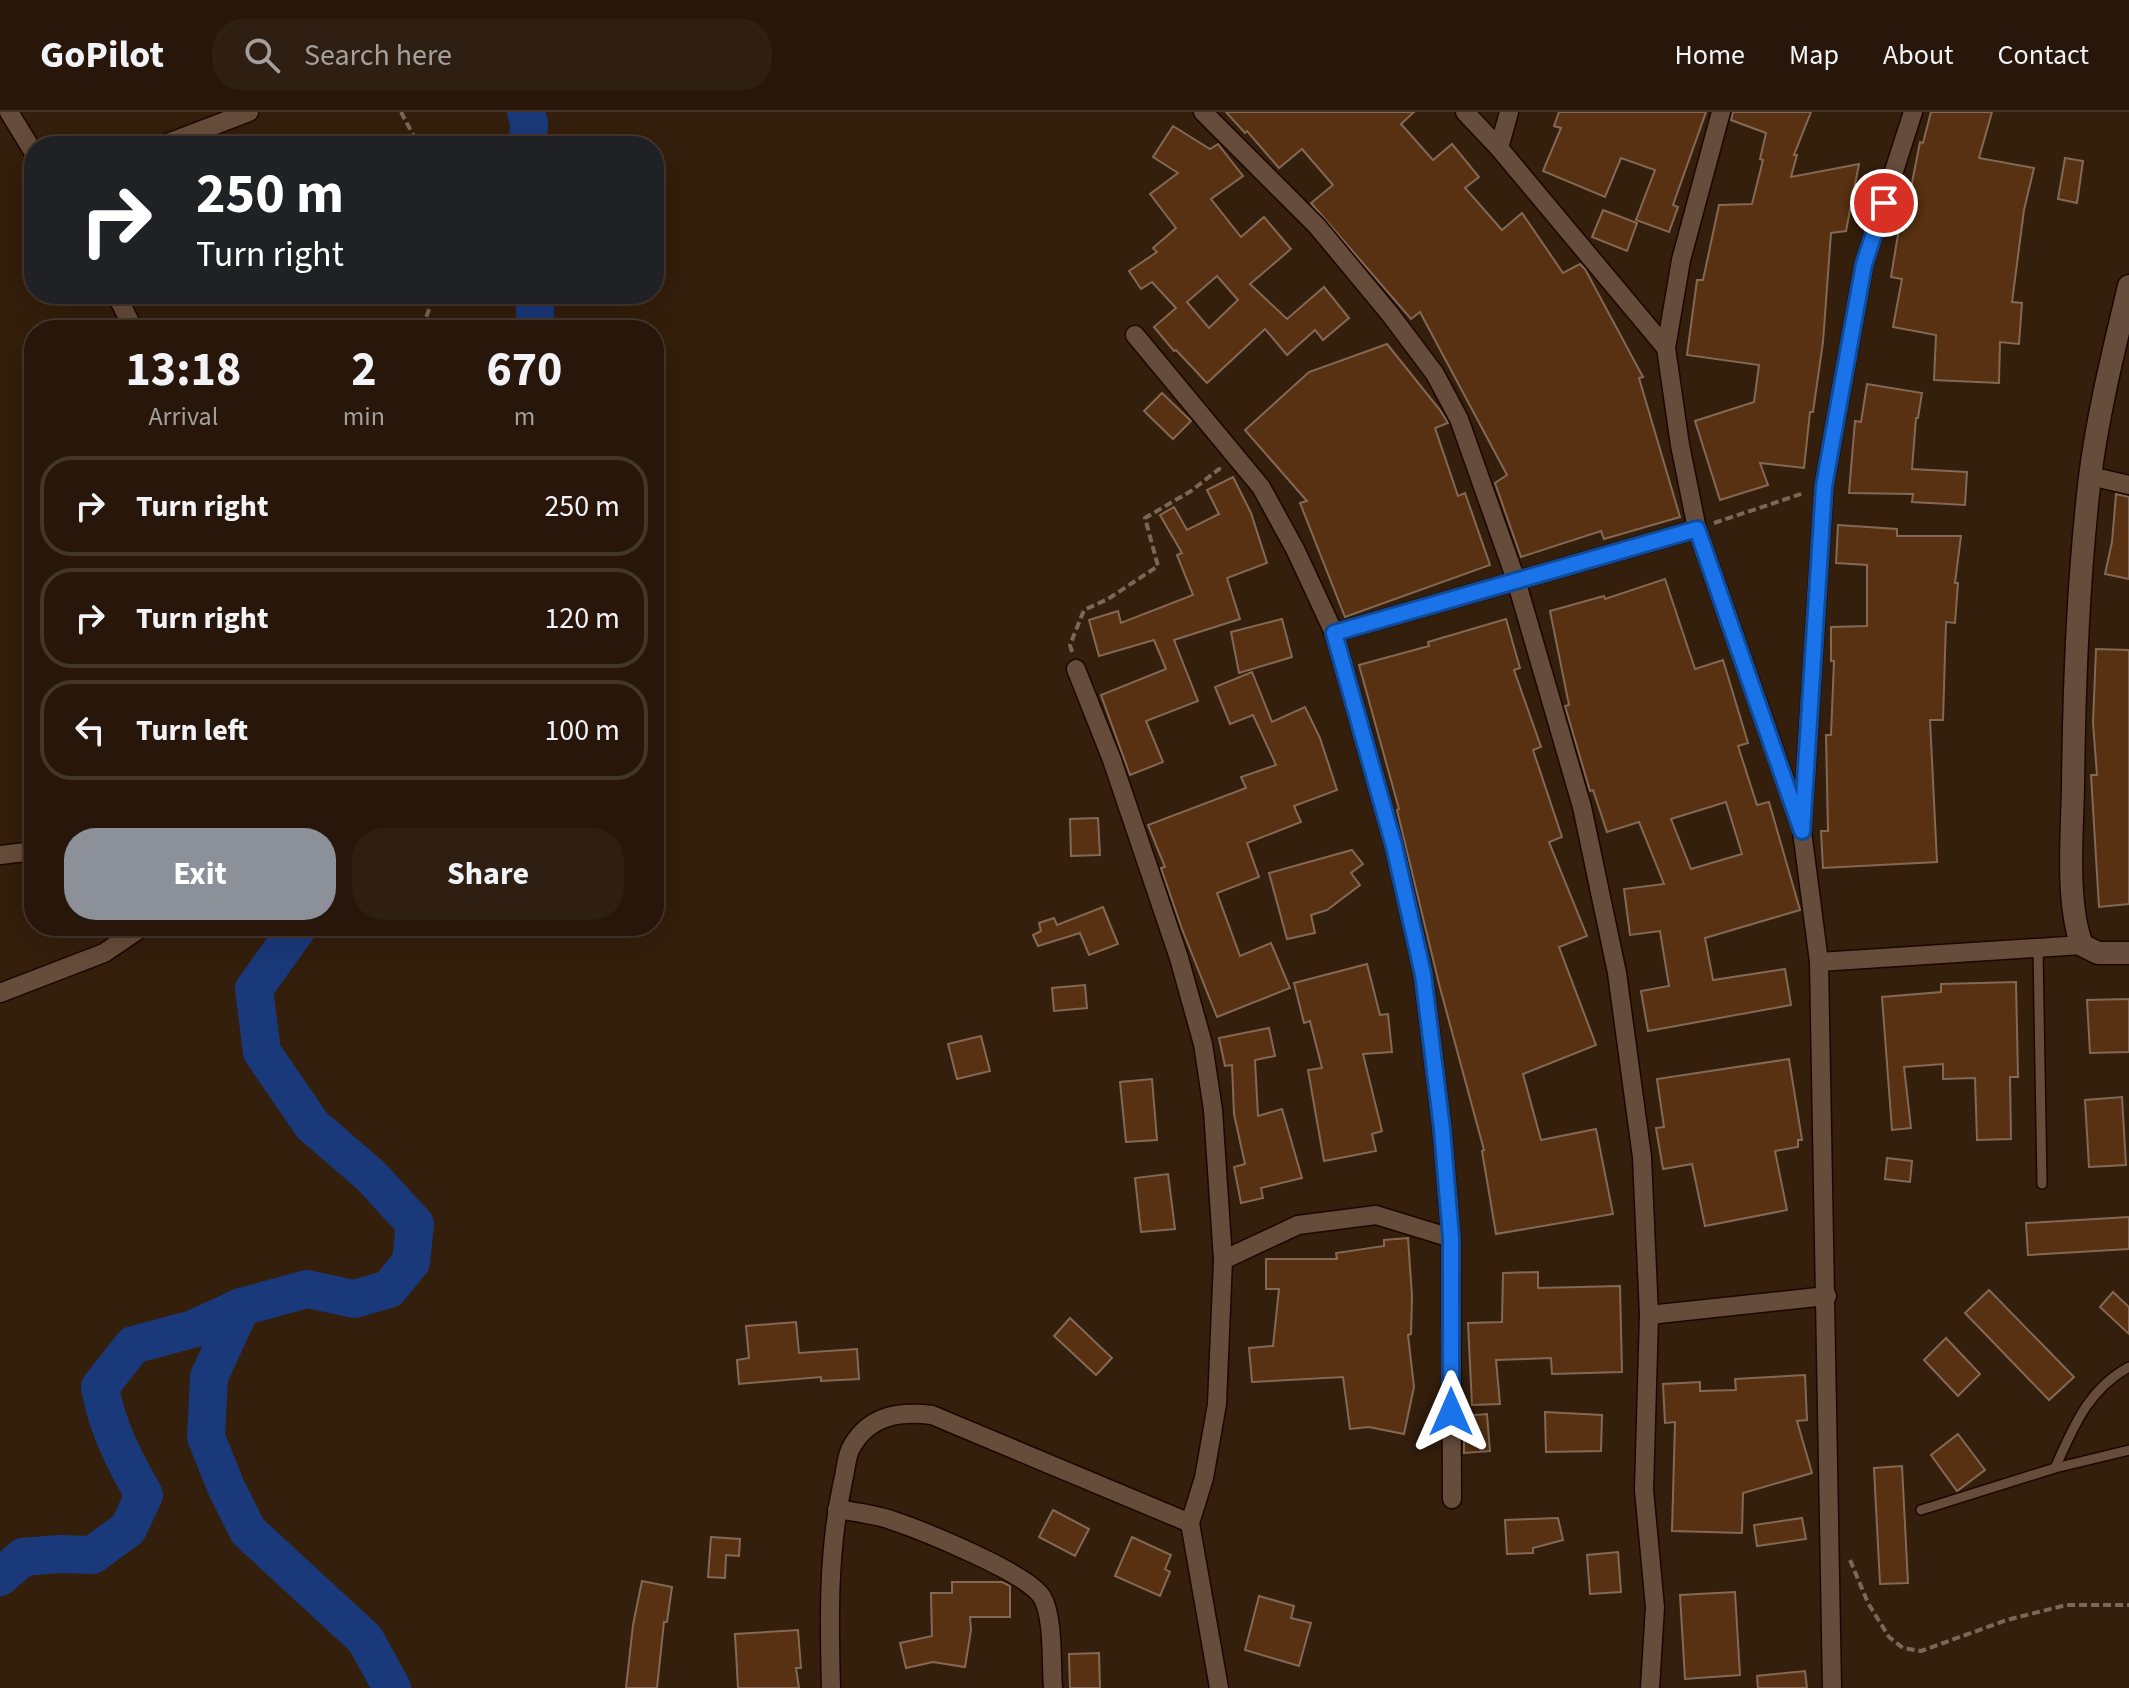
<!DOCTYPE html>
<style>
body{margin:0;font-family:"Source Sans 3",sans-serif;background:#2f1f12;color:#f1f3f6;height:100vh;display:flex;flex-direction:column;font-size:30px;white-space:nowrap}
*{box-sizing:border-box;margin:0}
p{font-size:26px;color:#a49f9c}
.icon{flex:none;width:44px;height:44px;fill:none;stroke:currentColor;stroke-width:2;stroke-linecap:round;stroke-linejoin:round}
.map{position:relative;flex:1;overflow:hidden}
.sheet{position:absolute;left:24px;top:208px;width:640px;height:616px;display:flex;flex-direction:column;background:#271609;border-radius:32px;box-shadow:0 8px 32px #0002,0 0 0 2px #43352a}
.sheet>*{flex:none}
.banner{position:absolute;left:24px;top:24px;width:640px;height:168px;border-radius:32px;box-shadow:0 8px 32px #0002,0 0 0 2px #43352a;background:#202124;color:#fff;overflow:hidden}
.pin{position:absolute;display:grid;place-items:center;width:68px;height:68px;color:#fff;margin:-34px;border:4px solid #fff;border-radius:50%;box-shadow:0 2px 8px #0007}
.me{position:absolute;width:88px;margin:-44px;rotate:0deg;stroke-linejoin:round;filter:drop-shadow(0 0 6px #0008)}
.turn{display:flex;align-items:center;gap:28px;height:168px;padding:0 40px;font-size:36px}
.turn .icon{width:104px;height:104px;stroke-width:2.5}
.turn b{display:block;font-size:56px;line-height:68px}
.eta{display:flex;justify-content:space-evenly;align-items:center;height:136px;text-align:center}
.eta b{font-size:48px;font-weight:700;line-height:56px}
.primary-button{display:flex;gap:16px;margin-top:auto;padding:16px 40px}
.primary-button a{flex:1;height:92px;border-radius:32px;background:#8c9099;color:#fff;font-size:32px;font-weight:700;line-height:92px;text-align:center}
.primary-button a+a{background:#2f1f12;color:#f1f3f6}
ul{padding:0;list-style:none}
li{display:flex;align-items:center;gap:24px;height:100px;margin:0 16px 12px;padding:0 24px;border:4px solid #43352a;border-radius:32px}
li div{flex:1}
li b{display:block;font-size:30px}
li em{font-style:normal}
header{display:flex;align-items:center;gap:48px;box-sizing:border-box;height:112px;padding:0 40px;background:#271609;border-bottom:2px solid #43352a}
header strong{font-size:38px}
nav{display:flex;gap:44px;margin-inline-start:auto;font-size:28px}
.search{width:560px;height:72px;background:#2f1f12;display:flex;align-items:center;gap:20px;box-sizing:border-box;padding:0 28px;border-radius:32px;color:#a49f9c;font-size:30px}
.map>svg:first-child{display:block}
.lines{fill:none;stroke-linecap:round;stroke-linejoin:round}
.river{stroke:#1a397a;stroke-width:38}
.building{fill:#573111;stroke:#836955;stroke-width:2;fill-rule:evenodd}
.service-casing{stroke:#1b0700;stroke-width:12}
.minor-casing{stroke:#1b0700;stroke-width:21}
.tertiary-casing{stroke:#1b0700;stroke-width:25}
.path{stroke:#7a6757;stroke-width:4;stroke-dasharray:8 4;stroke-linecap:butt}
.service{stroke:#664c3a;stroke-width:9}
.minor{stroke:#664c3a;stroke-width:18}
.tertiary{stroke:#664c3a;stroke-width:22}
.route-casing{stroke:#114b97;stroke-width:20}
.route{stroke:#1a73e8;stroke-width:14}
</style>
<header>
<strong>GoPilot</strong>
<div class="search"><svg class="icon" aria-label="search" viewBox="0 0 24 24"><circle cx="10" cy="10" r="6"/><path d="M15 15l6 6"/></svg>Search here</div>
<nav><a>Home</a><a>Map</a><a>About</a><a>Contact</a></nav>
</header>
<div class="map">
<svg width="2129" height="1576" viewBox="0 0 2129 1576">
<rect width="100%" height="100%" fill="#341e0c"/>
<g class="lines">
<g class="river">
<polyline points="526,0 529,11 528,34"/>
<polyline points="534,182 536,218"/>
<polyline points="241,1195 209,1265 206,1325 226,1375 248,1419 365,1527 392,1576"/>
<path d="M0,1465l23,-20 35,-3 34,1 36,-26 16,-34c-20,-35 -37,-68 -44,-108l33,-42 60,-16 48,-22 66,-18 47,10 35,-10 22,-27 4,-38 -44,-48 -59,-51 -50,-73 -8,-63 45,-63"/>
</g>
</g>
<g class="building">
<polygon points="1226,0 1414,0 1401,12 1433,48 1452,32 1479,65 1465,76 1502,118 1522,101 1563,161 1580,152 1585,157 1643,265 1639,266 1680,405 1604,427 1601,419 1521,445 1495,371 1507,363 1420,200 1411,207 1311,91 1333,73 1302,37 1279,56 1247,19 1245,21"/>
<polygon points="1559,0 1706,0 1673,93 1678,95 1669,120 1636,108 1655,58 1621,46 1605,85 1543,59 1561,16 1554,14"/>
<polygon points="1733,0 1811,0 1794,43 1797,43 1791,65 1859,52 1846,119 1831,121 1823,230 1813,300 1810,300 1804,356 1760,351 1768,373 1720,388 1695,309 1754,290 1759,253 1687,243 1697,168 1703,168 1719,93 1752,92 1763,48 1760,47 1766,21 1731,8"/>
<polygon points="1931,0 1992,0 1979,46 2034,56 2024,98 2012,190 2022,191 2019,232 2000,230 1999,271 1934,268 1936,223 1893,215 1902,167 1891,165 1905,80 1910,81 1920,30 1923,31"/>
<path d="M1173,14l37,23 8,-5 25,32 -32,23 30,38 23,-20 27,32 -41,35 37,35 37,-32 25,31 -26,22 -8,-10 -28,25 -22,-26 -58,54 -31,-33 -2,1 -20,-24 22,-19 -24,-26 -11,7 -12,-18 28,-19 -4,-4 23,-20 -26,-34 28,-21 -25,-16zM1217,164l21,24 -29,28 -22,-26z"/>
<polygon points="2065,46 2083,49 2077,91 2058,87"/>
<polygon points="1603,98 1637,111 1627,139 1592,125"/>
<polygon points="1387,232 1440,298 1448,311 1435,316 1458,384 1465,381 1490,453 1345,505 1300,391 1307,389 1245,318 1309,260"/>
<polygon points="1867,272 1922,281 1918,306 1916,306 1912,357 1967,360 1965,393 1912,390 1913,382 1849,381 1855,309 1861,310"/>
<polygon points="1162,281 1191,309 1173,327 1144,299"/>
<polygon points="1233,365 1251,401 1267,451 1227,466 1240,507 1174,528 1198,589 1146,609 1163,650 1130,663 1101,583 1166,557 1154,528 1099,544 1089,508 1118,499 1121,511 1193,483 1177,443 1182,441 1160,403 1174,395 1187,418 1219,402 1207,378"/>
<polygon points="2116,382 2129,385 2129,467 2105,462 2112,430"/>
<polygon points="1838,413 1897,417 1897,424 1961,424 1955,471 1958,471 1955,511 1946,510 1943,608 1930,608 1937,750 1823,756 1821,719 1828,719 1826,623 1831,623 1834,549 1831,549 1831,515 1867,514 1867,453 1836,451"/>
<path d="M1665,467l30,90 28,-9 25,83 -10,3 19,59 12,-3 31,108 -95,28 8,42 72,-11 6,36 -143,26 -7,-40 28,-5 -9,-55 -30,4 -6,-46 40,-5 -25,-62 -32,10 -14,-42 -3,1 -25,-85 4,-1 -19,-94 54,-15 1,3zM1726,690l16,52 -51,15 -20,-50z"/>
<polygon points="1282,507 1292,545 1239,561 1231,520"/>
<polygon points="1506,507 1520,556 1514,558 1541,635 1533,638 1562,725 1549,730 1587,824 1559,835 1596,933 1523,962 1541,1028 1596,1017 1613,1102 1496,1122 1482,1039 1484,1038 1439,872 1397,698 1399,697 1359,553 1429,534 1428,530"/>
<polygon points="2096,537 2129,538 2129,792 2099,795 2091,663 2097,663 2093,611"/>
<polygon points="1252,560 1272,610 1305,595 1320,626 1337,678 1294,694 1301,710 1247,731 1259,765 1217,781 1240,844 1271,831 1290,876 1217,905 1182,817 1161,756 1165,755 1148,713 1246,676 1241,665 1276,653 1253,603 1230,612 1215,575"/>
<polygon points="1098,706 1100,743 1071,744 1070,707"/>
<polygon points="1352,738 1363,752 1351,761 1360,773 1327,798 1311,803 1315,821 1287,827 1269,761"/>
<polygon points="1103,795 1118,832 1089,843 1080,821 1038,834 1033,823 1041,819 1039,811 1054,806 1057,813"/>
<polygon points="1367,852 1380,903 1388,902 1392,940 1363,942 1382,1019 1372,1022 1376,1039 1324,1049 1308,958 1322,956 1310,909 1304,911 1294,871"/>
<polygon points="2016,870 2018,965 2010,965 2011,1027 1977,1028 1975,966 1943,967 1943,952 1904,955 1911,1016 1892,1018 1882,885 1941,880 1941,872"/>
<polygon points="1085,873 1087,896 1054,899 1052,876"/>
<polygon points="2129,887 2129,940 2090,941 2087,888"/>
<polygon points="1269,916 1275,944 1255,948 1258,1004 1282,997 1302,1066 1261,1076 1263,1086 1241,1091 1234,1055 1245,1052 1234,1002 1232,953 1225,954 1219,926"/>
<polygon points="981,924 990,959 957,967 948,932"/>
<polygon points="1789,947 1802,1028 1798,1028 1798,1035 1775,1039 1787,1098 1705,1114 1692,1052 1663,1057 1656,1016 1664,1015 1657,967"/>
<polygon points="1152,967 1157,1028 1126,1030 1120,970"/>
<polygon points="2122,985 2126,1053 2089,1055 2085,988"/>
<polygon points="1887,1046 1912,1049 1910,1070 1885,1067"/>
<polygon points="1168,1062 1175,1117 1141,1120 1135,1066"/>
<polygon points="2129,1105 2129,1137 2028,1143 2026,1111"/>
<polygon points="1408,1126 1412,1184 1411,1222 1408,1223 1414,1275 1404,1322 1369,1315 1350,1317 1343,1265 1252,1270 1249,1236 1273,1234 1279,1177 1266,1177 1266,1147 1337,1147 1336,1141 1384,1134 1384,1128"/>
<polygon points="1538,1160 1538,1176 1620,1174 1622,1260 1552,1262 1551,1246 1496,1248 1500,1292 1472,1293 1468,1211 1502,1210 1503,1161"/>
<polygon points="1989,1178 2074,1265 2049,1288 1965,1201"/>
<polygon points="2113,1180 2129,1195 2129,1222 2100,1195"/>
<polygon points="1070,1206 1112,1246 1096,1263 1054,1224"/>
<polygon points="796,1210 799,1241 857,1237 859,1267 821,1269 821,1265 739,1272 737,1248 749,1246 746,1214"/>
<polygon points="1946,1226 1980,1262 1958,1284 1924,1248"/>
<polygon points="1805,1263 1807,1308 1797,1309 1812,1361 1743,1381 1742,1421 1672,1419 1675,1310 1665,1311 1663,1272 1700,1270 1700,1279 1736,1278 1735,1267"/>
<polygon points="1545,1300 1602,1303 1601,1339 1546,1340"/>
<polygon points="1487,1302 1490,1339 1464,1341 1464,1304"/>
<polygon points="1958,1322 1985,1358 1957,1379 1931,1343"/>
<polygon points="1902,1354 1908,1471 1880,1472 1874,1356"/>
<polygon points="1053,1398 1089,1417 1075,1444 1039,1425"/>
<polygon points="1558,1406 1563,1428 1533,1436 1533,1441 1507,1442 1505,1408"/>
<polygon points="1802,1406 1806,1427 1757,1434 1754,1413"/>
<polygon points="711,1425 740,1427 739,1444 726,1443 725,1466 708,1465"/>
<polygon points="1132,1425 1171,1443 1165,1457 1170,1460 1160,1484 1115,1464"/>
<polygon points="1618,1440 1621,1480 1590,1482 1587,1443"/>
<polygon points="642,1469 672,1475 667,1510 664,1510 657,1576 626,1576 633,1513"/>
<polygon points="952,1470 1002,1470 1010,1474 1010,1505 970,1505 971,1518 965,1555 933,1550 906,1556 900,1531 932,1524 931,1481 952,1481"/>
<polygon points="1735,1480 1740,1563 1685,1567 1680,1483"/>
<polygon points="1259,1484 1294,1494 1291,1506 1311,1511 1299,1554 1245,1538"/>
<polygon points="798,1518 801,1556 796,1556 799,1576 738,1576 735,1522"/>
<polygon points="1099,1541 1100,1576 1070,1576 1069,1542"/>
<polygon points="1805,1559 1807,1576 1758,1576 1757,1564"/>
</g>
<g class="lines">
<defs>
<g id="service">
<polyline points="2038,838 2042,1072"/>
<path d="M2055,1356c18,-40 33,-79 74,-101"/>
<polyline points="1921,1398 2055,1356 2129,1338"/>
</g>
<g id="minor">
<polyline points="9,0 34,41"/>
<polyline points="1203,0 1317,114 1390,202 1435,262 1459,307 1516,468 1582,695 1617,861 1642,1045 1649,1203 1644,1378 1655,1495 1650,1576"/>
<polyline points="1465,0 1499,36 1666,236"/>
<polyline points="1721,0 1681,148 1666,236 1680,333 1697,417 1799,709"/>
<polyline points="160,34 249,0"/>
<polyline points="1499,36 1509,0"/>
<polyline points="116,182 134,218"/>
<polyline points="1135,223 1261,375 1295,437 1334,521 1394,734 1423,862 1442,1017 1451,1126 1452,1387"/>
<polyline points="2090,364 2129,373"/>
<polyline points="1334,521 1697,417"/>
<polyline points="1076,557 1112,648 1179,846 1203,932 1213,998 1223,1148 1217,1292 1204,1366 1190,1411 1219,1576"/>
<polyline points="0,743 34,739"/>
<polyline points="1819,850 2082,833"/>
<polyline points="0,881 104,841 144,814"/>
<polyline points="1223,1148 1298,1113 1376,1103 1451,1126"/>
<polyline points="1649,1203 1827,1184"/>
<path d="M837,1397c18,3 37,5 54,11 30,10 137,53 151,77 12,20 9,68 11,91"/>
<path d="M831,1576c-2,-70 -3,-138 12,-207 3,-11 3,-26 9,-35 18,-31 48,-35 80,-31l258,108"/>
<polyline points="1832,1576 1819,850 1802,719 1824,374 1864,152 1913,0"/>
</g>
<path id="tertiary" d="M2129,174c-15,63 -31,127 -39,191 -12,102 -16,208 -17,311 -1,46 -7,116 9,157l16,8h31"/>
</defs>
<use href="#service" class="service-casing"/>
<use href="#minor" class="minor-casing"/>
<use href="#tertiary" class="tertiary-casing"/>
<g class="path">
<polyline points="401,0 419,34"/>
<polyline points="422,216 435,182"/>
<polyline points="1714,411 1804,381"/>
<polyline points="1072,540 1070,533 1084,498 1108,487 1158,454 1145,406 1191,379 1219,357 1224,358"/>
<polyline points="1850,1448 1868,1491 1889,1525 1903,1536 1921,1539 2007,1508 2066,1493 2129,1493"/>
</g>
<use href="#service" class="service"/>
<use href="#minor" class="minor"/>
<use href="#tertiary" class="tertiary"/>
</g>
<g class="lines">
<defs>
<polyline id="route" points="1451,1300 1451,1126 1442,1017 1423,862 1394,734 1334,521 1697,417 1802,719 1824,374 1864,152 1884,91"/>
</defs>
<use href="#route" class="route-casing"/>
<use href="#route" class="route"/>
</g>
</svg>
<div class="pin" style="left:1884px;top:91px;background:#d93025"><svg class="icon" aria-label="arrive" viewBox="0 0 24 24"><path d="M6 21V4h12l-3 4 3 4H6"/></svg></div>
<svg class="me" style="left:1451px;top:1300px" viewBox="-20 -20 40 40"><path d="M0-17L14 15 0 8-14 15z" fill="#1a73e8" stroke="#fff" stroke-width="4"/></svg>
<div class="banner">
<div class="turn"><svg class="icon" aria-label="right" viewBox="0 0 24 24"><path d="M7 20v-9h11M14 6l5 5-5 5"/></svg><div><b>250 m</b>Turn right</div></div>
</div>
<section class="sheet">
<div class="eta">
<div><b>13:18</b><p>Arrival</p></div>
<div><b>2</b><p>min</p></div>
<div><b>670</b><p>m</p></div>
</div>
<ul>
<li><svg class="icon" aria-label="right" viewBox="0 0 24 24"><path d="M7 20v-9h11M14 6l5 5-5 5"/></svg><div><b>Turn right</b></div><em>250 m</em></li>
<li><svg class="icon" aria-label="right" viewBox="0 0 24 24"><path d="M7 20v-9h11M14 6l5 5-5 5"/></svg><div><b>Turn right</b></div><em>120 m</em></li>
<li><svg class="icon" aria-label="left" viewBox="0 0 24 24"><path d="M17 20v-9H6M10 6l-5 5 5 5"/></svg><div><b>Turn left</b></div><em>100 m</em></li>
</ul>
<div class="primary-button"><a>Exit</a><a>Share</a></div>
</section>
</div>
